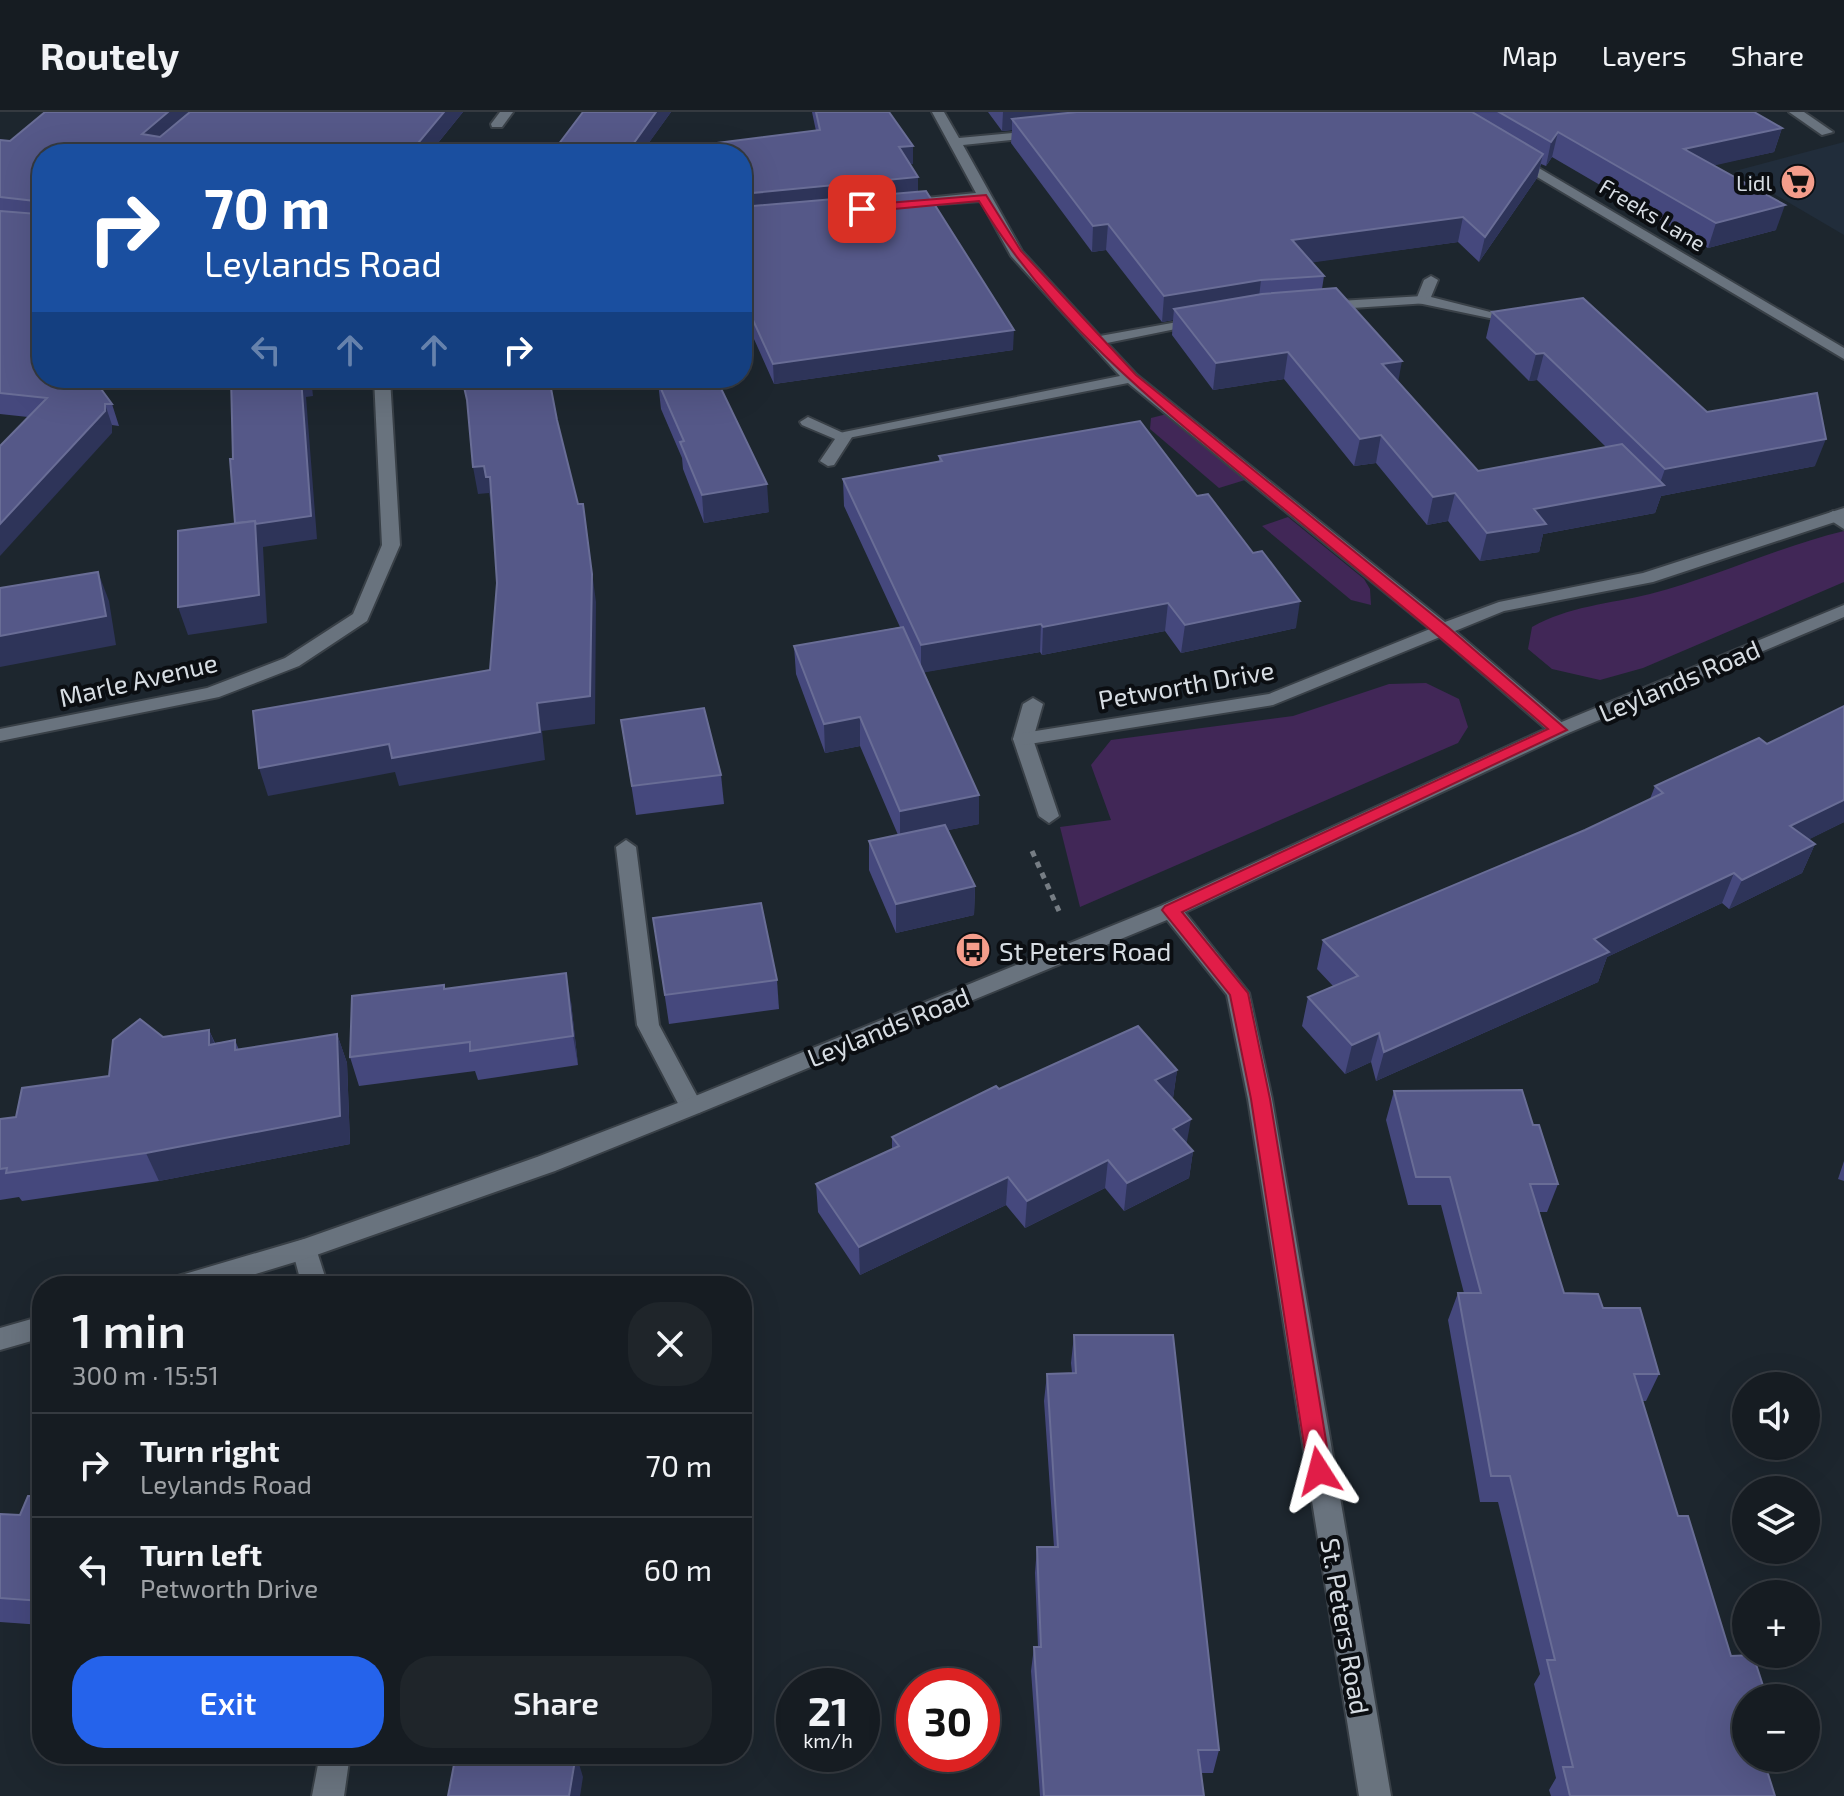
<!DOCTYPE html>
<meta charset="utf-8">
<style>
body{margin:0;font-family:"Exo 2",sans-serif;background:#1f252a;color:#f1f3f6;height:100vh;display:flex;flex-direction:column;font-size:30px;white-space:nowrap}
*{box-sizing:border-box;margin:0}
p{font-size:26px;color:#9ea1a5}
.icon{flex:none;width:44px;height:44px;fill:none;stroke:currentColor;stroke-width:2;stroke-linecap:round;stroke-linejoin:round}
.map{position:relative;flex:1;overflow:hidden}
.drawer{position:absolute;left:32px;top:1164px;width:720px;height:488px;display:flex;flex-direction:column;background:#161c22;border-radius:32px;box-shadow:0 8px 32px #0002,0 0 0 2px #353a40}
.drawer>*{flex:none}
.top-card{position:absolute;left:32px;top:32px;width:720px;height:244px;border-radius:32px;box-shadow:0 8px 32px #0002,0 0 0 2px #353a40;background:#1a4fa0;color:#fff;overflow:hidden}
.buttons{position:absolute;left:1732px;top:1260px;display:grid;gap:16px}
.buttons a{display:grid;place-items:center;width:88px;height:88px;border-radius:50%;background:#161c22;box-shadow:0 8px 32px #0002,0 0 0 2px #353a40;font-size:40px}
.speed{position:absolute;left:776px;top:1556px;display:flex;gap:16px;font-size:40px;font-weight:700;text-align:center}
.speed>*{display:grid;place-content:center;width:104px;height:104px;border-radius:50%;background:#161c22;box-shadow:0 8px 32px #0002,0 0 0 2px #353a40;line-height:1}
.speed small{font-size:20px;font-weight:400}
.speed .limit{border:12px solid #d22;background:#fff;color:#111}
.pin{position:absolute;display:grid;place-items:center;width:68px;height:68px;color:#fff;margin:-34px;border-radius:16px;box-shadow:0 4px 12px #0006}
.me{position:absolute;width:88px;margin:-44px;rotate:351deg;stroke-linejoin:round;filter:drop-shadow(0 0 6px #0008)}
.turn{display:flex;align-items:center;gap:28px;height:168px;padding:0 40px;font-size:36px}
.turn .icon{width:104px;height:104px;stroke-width:2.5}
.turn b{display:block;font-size:56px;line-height:68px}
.lanes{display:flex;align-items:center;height:76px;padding:0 40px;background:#0003;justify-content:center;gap:40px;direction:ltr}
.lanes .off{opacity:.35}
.round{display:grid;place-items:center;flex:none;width:84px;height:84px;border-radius:32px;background:#1f252a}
.overview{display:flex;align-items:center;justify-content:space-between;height:136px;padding:0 40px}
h1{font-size:48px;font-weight:600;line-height:60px}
.action{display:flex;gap:16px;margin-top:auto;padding:16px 40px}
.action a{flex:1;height:92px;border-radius:32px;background:#2563eb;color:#fff;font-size:32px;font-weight:600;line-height:92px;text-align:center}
.action a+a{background:#1f252a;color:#f1f3f6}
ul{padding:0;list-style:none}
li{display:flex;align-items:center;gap:24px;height:104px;padding:0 40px;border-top:2px solid #353a40}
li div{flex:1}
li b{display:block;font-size:30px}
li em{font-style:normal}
header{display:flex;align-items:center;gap:48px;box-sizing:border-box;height:112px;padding:0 40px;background:#161c22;border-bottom:2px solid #353a40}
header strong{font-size:38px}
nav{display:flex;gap:44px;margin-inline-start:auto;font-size:28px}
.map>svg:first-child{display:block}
.built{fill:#212d3b}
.green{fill:#412757}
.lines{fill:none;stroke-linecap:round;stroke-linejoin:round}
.service-casing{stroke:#394047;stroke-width:4}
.minor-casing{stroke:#394047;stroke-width:4}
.tertiary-casing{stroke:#394047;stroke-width:4}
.path{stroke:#767d84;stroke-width:5;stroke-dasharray:6 6;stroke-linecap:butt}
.service{fill:#69737e;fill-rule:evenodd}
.minor{fill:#69737e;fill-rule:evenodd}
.tertiary{fill:#69737e;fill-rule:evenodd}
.wall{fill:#45487d}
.shaded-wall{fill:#2e3459}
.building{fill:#555888;stroke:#696d96;stroke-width:2}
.route{fill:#e11d48;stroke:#92132f;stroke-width:2}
.labels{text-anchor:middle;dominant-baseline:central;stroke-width:8;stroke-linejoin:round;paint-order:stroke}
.far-poi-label{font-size:22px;fill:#d7dde3;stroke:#0b0e12;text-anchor:end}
.far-street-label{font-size:22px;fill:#d7dde3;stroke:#0b0e12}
.street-label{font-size:26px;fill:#d7dde3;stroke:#0b0e12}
.poi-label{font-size:26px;fill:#d7dde3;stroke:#0b0e12;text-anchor:start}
</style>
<header>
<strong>Routely</strong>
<nav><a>Map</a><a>Layers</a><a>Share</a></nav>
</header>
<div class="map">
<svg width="1844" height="1684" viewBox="0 0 1844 1684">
<rect width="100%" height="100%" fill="#1d262e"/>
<polygon class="built" points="1844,30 1844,123 1735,59"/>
<g class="green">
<polygon points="1167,302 1245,368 1219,376 1150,317 1151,306"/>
<polygon points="1288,405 1364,467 1370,477 1371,493 1351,488 1262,414"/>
<path d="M1844,419v51l-201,86 -43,12 -48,-11 -24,-20 4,-22c37,-21 77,-23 118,-33 66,-17 128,-47 194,-63z"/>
<polygon points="1426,571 1459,587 1468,615 1458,631 1080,795 1060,715 1111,708 1091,653 1111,628 1293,604 1389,572"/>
</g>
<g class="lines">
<defs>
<g id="service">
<polygon points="1431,164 1438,168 1431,185 1506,204 1499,208 1418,191 1416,188 1424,168"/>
<polygon points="808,305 852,325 834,353 828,354 820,349 835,327 802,313 800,310"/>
<polygon points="1833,399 1844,404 1844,417 1824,404"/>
<polygon points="1033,586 1043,592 1033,627 1059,704 1049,711 1039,704 1013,627 1023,592"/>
</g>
<g id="minor">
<polygon points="500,0 513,0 502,15 492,15 491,12"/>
<polygon points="932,0 944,0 959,26 1046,18 1046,24 1041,25 963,33 1022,139 1100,224 1205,205 1205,211 1107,231 1137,263 1445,510 1499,490 1643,461 1844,396 1844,407 1653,470 1504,499 1455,519 1566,614 1569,618 1566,622 1552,622 1440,525 1273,593 1023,633 1016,631 1013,627 1016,623 1023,621 1269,582 1430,517 1128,271 838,328 838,322 844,320 1120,264 1011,144 981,89 901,95 901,89 906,88 976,81"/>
<polygon points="1789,0 1804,0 1833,20 1822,23"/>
<polygon points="1515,42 1844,236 1844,247 1510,49 1508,46"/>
<polygon points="1423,184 1430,188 1428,191 1322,198 1315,194 1322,190"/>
<polygon points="374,266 390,266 400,433 367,509 299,554 219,585 0,629 0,617 207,576 285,546 353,502 382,433"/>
<polygon points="626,728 636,735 659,913 703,995 699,1001 683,1001 637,913 616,735"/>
<polygon points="1171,790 1179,793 1249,881 1272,987 1391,1684 1359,1684 1248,987 1227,883 1163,803 1160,798 1163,793"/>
<polygon points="305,1127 314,1130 328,1174 302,1174 292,1137 296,1130"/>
<polygon points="320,1642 350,1642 344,1684 312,1684"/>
</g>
<g id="tertiary">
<polygon points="1844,493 1844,505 1566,622 1179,803 699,1001 555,1059 305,1147 216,1174 167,1174 171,1166 304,1127 537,1045 683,989 1163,793 1552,614"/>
<polygon points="42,1204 42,1226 0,1238 0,1216"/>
</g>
</defs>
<use href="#service" class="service-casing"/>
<use href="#minor" class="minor-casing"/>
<use href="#tertiary" class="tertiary-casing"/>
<polyline class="path" points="1032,739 1059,799"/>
<use href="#service" class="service"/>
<use href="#minor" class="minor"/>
<use href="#tertiary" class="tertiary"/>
</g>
<g class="wall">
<polygon points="45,0 463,0 429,42 42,42 42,266 112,292 119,314 112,313 112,321 28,305 0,302 0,28 10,29"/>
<polygon points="583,0 671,0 642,40 816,19 812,0 889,0 913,52 910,52 918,65 918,79 1013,238 774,272 742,200 742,42 558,42"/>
<polygon points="988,0 1754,0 1782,16 1774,40 1713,53 1776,118 1708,136 1552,45 1546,54 1541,52 1537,66 1479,150 1458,130 1312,150 1324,164 1322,177 1398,269 1478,359 1606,335 1537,268 1529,269 1486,226 1492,200 1707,300 1815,354 1661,384 1655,401 1543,422 1539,440 1480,449 1448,409 1427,413 1376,351 1354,354 1284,267 1213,278 1172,223 1173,208 1162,210 1106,138 1092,140 1011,31 1012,18 1002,19"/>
<polygon points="658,270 769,400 704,411 683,357 682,346 661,297"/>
<polygon points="939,344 1296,516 1181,541 1165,519 1042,543 1040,540 924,560 979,683 979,712 948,718 975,774 974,803 896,821 869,758 869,729 898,723 860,634 825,641 796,562 794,534 900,515 844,394 843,367 939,350"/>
<polygon points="1844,594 1844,710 1809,727 1815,732 1802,761 1729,797 1722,791 1607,845 1598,870 1376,969 1371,950 1345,962 1302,914 1308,885 1333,874 1317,857 1323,828 1585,718 1650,687 1655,674 1767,632"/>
<polygon points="621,608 721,663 724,692 636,703"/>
<polygon points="653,806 777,868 779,897 669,912"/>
<polygon points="445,877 571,890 578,953 478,968 475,959 359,974 350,945"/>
<polygon points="209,918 215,931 235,928 239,938 337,922 347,951 350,1032 159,1069 22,1089 19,1085 0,1088 0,1007 16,1005 109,964 163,925"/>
<polygon points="1177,958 1173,986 1172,986 1187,1032 1193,1039 1189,1066 1124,1099 1105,1076 1025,1116 1006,1093 860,1163 818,1100 816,1072 892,1038 892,1025 999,977"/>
<polygon points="1394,979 1533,1013 1558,1072 1547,1100 1539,1100 1564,1181 1603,1196 1659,1262 1646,1289 1642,1289 1678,1404 1731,1544 1746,1586 1746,1646 1775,1684 1551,1684 1549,1678 1556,1666 1534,1572 1540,1562 1498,1390 1480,1390 1448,1208 1458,1181 1464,1181 1441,1093 1408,1093 1386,1008"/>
<polygon points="1844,1049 1844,1069 1838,1067"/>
<polygon points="1074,1223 1219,1638 1213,1661 1201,1661 1204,1684 1040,1684 1031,1559 1034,1535 1038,1535 1035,1461 1037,1435 1054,1435 1044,1289 1047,1262 1072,1261 1071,1251"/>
<polygon points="42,1384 42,1513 0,1510 0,1402 20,1403"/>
</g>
<g class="shaded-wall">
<polygon points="168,0 195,0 148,42 142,22"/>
<polygon points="444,0 463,0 429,42 409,42"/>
<polygon points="656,0 671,0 641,42 626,42"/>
<polygon points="1003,0 1189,0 1012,7 1012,18 1002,19"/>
<polygon points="1782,16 1774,40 1677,62 1684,37"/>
<polygon points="1558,20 1552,45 1546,54 1551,30"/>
<polygon points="913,34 913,52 899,54 899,35"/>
<polygon points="1543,42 1537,66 1479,150 1485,125"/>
<polygon points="918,65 918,84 742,101 742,82"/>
<polygon points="1785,93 1776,118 1708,136 1716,111"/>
<polygon points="1463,105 1458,130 1288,154 1292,128"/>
<polygon points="1108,112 1106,138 1092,140 1093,114"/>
<polygon points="1261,168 1258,194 1174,197 1173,208 1162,210 1164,184"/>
<polygon points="1014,218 1013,238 774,272 773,252"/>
<polygon points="1288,240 1284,267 1213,278 1216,251"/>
<polygon points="1544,241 1537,268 1529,269 1536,242"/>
<polygon points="1402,249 1397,276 1382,252"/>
<polygon points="301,266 311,266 313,284 306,285 317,427 263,435 267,511 188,523 178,495 242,438"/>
<polygon points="105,292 112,313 112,321 0,444 0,412"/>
<polygon points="1381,323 1376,351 1354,354 1360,327"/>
<polygon points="1826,327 1815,354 1661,384 1655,401 1543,422 1539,440 1480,449 1487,421 1534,397 1659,374 1665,357"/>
<polygon points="484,354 490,365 491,392 489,381 478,382 473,355"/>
<polygon points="767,372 769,400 704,411 702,383"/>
<polygon points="1455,381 1448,409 1427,413 1433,385"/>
<polygon points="583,392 596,490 595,612 542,619 545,648 399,674 395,660 268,684 259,656 537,591"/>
<polygon points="98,460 109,489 116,533 0,555 0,524"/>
<polygon points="1300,489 1296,516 1181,541 1185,513"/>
<polygon points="1168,491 1165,519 1042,543 1043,515"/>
<polygon points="1041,512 1040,540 921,561 921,533"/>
<polygon points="860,605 860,634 825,641 824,612"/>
<polygon points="979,683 979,712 900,728 900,699"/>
<polygon points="1844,688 1844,710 1778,743 1790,714"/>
<polygon points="1815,732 1802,761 1729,797 1742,768"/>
<polygon points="1734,761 1722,791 1607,845 1598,870 1376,969 1384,940 1594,827"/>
<polygon points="975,774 974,803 896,821 896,792"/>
<polygon points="566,861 571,890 578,953 573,924"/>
<polygon points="209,918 221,947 209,933"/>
<polygon points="1379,921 1371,950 1345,962 1352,933"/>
<polygon points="337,922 347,951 350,1032 159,1069 146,1041"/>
<polygon points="1177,958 1173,986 1151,996 1155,968"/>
<polygon points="1191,1007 1186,1035 1173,1017"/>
<polygon points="1193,1039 1189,1066 1124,1099 1127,1071"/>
<polygon points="1108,1048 1105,1076 1025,1116 1027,1089"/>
<polygon points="1008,1065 1006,1093 860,1163 859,1135"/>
<polygon points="576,1642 583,1665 580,1684 569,1684"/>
</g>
<g class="building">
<polygon points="45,0 168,0 142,22 160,25 190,0 444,0 409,42 42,42 42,266 93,266 112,292 105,292 105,299 0,412 0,334 47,286 0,281 0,99 37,102 35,89 0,85 0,28 10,29"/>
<polygon points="583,0 656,0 626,42 558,42 558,33"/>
<polygon points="816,0 889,0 913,34 899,35 918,65 742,82 742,42 630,42 820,18"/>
<polygon points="1077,0 1472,0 1543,42 1485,125 1463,105 1292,128 1324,164 1261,168 1164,184 1108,112 1093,114 1012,7"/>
<polygon points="1499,0 1754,0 1782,16 1684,37 1785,93 1716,111 1558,20 1551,30"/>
<polygon points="926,79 1014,218 773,252 742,184 742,95"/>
<polygon points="1336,176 1402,249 1382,252 1478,359 1622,332 1664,373 1534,397 1546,412 1487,421 1455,381 1433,385 1381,323 1360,327 1288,240 1216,251 1174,197 1262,182"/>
<polygon points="1583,186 1707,300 1817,281 1826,327 1665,357 1544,241 1536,242 1492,200"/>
<polygon points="231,266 301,266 311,404 256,412 255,409 235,411 230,347 233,347"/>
<polygon points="462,266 549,266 557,308 578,392 583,392 592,462 590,584 537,591 540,620 392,646 389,632 259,656 253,599 490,558 497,471 490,365 486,365 484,354 473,355 467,288"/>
<polygon points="687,266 716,266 767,372 702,383 680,330 684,329 658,270"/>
<polygon points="1140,309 1197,384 1208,382 1253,441 1262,439 1300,489 1185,513 1168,491 1043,515 1041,512 921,533 843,367 942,349 939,344"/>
<polygon points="255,409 259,483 178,495 178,419"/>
<polygon points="98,460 106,504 0,524 0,476"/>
<polygon points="903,515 979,683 900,699 860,605 824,612 794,534"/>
<polygon points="1844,594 1844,688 1790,714 1815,732 1742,768 1734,761 1594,827 1609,840 1384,940 1379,921 1352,933 1308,885 1358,864 1323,828 1585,718 1663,681 1655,674 1759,626 1767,632"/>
<polygon points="704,596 721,663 632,674 621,608"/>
<polygon points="945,713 975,774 896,792 869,729"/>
<polygon points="761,791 777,868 665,883 653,806"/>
<polygon points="566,861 573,924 470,939 470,930 350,945 352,884 444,873 444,877"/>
<polygon points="140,907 163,925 209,918 209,933 235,928 235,938 337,922 340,1004 146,1041 6,1061 7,1056 0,1057 0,1007 16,1005 22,976 109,964 113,928"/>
<polygon points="1138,914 1177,958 1155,968 1191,1007 1173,1017 1193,1039 1127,1071 1108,1048 1027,1089 1008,1065 859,1135 816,1072 899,1034 892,1025 996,974 999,977"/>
<polygon points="1522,978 1533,1013 1539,1013 1558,1072 1530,1072 1564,1181 1598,1182 1603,1196 1640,1196 1659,1262 1634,1262 1678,1404 1688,1404 1731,1544 1753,1543 1767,1586 1746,1586 1746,1646 1763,1646 1775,1684 1570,1684 1563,1655 1573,1655 1547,1548 1555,1548 1510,1364 1491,1364 1458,1181 1481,1181 1450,1065 1416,1065 1394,979"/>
<polygon points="688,1171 688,1174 629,1174 629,1172"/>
<polygon points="1074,1223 1173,1223 1219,1638 1198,1638 1204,1684 1044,1684 1034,1535 1041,1535 1037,1435 1058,1435 1047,1262 1076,1261"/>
<polygon points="28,1384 42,1384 42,1489 0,1486 0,1402 20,1403"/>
<polygon points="456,1642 576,1642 569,1684 448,1684"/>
</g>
<path class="route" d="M986,83l35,56 115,124 313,253 118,102 -385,182 66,81 22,106 61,372 -4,8 -8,3 -8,-3 -3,-8 -57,-372 -21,-104 -68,-85 3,-4 383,-177c-87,-75 -176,-148 -265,-221 -114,-93 -227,-179 -304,-307l-117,11 -6,-3 6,-4z"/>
<defs>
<symbol id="supermarket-disc" viewBox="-11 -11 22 22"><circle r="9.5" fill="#f49d8b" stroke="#0b0e12"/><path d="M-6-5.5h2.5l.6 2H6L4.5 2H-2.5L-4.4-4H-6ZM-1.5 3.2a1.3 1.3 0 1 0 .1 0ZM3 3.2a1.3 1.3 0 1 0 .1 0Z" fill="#111"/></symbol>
<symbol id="bus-disc" viewBox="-11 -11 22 22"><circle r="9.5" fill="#f49d8b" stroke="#0b0e12"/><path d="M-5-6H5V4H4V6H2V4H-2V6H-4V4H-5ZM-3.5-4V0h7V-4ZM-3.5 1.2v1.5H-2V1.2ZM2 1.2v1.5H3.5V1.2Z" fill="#111"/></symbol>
</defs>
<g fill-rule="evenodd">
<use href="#supermarket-disc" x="1778" y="50" width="40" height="40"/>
<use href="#bus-disc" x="953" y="818" width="40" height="40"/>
</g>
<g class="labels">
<g class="far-poi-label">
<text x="1772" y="70">Lidl</text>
</g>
<g class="far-street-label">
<text transform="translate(1653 102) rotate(31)">Freeks Lane</text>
</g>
<g class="street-label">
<text transform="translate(138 567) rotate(-13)">Marle Avenue</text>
<text transform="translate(1679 568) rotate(-23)">Leylands Road</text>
<text transform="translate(1186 572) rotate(-10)">Petworth Drive</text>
<text transform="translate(888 914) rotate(-22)">Leylands Road</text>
<text transform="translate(1346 1514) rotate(80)">St. Peters Road</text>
</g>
<g class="poi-label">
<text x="999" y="838">St Peters Road</text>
</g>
</g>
</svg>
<div class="buttons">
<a><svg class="icon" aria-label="sound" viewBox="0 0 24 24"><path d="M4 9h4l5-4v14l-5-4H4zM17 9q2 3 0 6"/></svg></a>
<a><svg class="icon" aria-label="layers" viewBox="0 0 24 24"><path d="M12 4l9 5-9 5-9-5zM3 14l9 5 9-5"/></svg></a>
<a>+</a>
<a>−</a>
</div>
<div class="speed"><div>21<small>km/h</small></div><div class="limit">30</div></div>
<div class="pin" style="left:862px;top:97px;background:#d93025"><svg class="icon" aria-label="arrive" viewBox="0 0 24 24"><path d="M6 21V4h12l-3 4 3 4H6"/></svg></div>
<svg class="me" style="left:1319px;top:1359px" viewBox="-20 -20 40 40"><path d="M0-17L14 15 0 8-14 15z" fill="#e11d48" stroke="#fff" stroke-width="4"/></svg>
<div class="top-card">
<div class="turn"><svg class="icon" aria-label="right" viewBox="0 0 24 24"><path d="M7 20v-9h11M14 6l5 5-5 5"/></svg><div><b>70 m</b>Leylands Road</div></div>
<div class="lanes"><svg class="icon off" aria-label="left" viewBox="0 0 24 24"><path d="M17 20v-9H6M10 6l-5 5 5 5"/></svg><svg class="icon off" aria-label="ahead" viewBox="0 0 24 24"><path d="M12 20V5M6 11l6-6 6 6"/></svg><svg class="icon off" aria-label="ahead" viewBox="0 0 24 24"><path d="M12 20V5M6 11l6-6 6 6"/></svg><svg class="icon" aria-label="right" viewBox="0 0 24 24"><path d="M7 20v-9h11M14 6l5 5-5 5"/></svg></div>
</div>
<section class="drawer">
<div class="overview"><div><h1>1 min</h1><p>300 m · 15:51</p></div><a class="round"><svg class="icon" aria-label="close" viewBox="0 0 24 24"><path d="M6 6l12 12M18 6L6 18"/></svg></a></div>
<ul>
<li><svg class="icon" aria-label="right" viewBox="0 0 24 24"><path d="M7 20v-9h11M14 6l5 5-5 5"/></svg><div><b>Turn right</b><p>Leylands Road</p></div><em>70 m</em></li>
<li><svg class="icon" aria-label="left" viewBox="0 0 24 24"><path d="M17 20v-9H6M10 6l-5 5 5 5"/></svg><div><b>Turn left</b><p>Petworth Drive</p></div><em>60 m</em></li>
</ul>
<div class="action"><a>Exit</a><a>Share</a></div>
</section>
</div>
